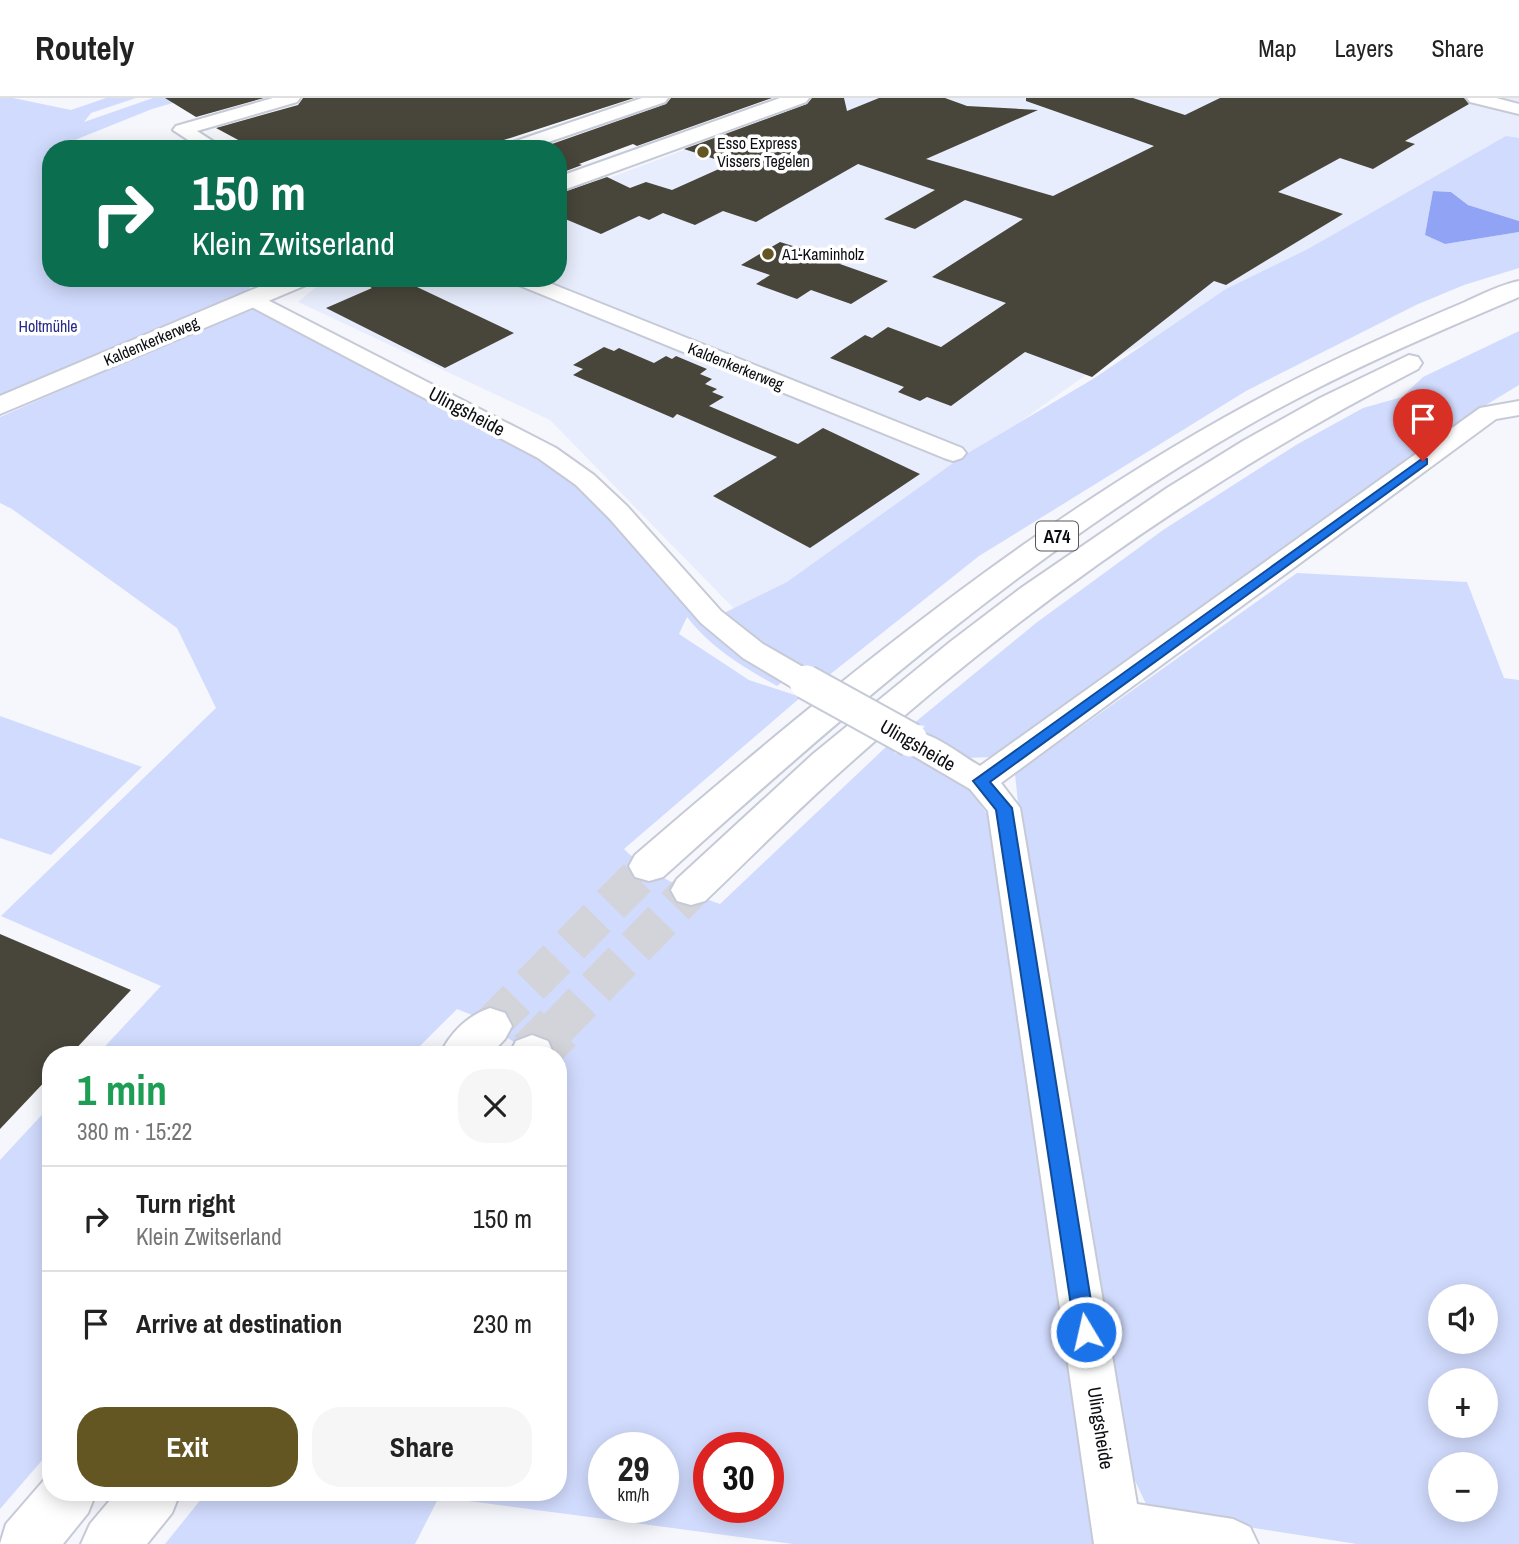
<!DOCTYPE html>
<meta charset="utf-8">
<style>
body{margin:0;font-family:"Archivo Narrow",sans-serif;background:#f6f6f6;color:#222;height:100vh;display:flex;flex-direction:column;font-size:26px;white-space:nowrap}
*{box-sizing:border-box;margin:0}
p{font-size:23px;color:#767676}
.icon{flex:none;width:38px;height:38px;fill:none;stroke:currentColor;stroke-width:2;stroke-linecap:round;stroke-linejoin:round}
.map{position:relative;flex:1;overflow:hidden}
.sheet{position:absolute;left:42px;top:948px;width:525px;height:455px;display:flex;flex-direction:column;background:#fff;border-radius:28px;box-shadow:0 4px 18px #0003}
.sheet>*{flex:none}
.hud{position:absolute;left:42px;top:42px;width:525px;height:147px;border-radius:28px;box-shadow:0 4px 18px #0003;background:#0b6e4f;color:#fff;overflow:hidden}
.fabs{position:absolute;left:1428px;top:1186px;display:grid;gap:14px}
.fabs a{display:grid;place-items:center;width:70px;height:70px;border-radius:50%;background:#fff;box-shadow:0 4px 18px #0003;font-size:35px}
.speed{position:absolute;left:588px;top:1334px;display:flex;gap:14px;font-size:35px;font-weight:700;text-align:center}
.speed>*{display:grid;place-content:center;width:91px;height:91px;border-radius:50%;background:#fff;box-shadow:0 4px 18px #0003;line-height:1}
.speed small{font-size:18px;font-weight:400}
.speed .limit{border:10px solid #d22;background:#fff;color:#111}
.pin{position:absolute;display:grid;place-items:center;width:60px;height:60px;color:#fff;margin:-72px -30px;border-radius:50% 50% 50% 0;rotate:-45deg;box-shadow:0 0 7px #0007}
.pin .icon{rotate:45deg}
.me{position:absolute;width:77px;margin:-38px;rotate:351deg;stroke-linejoin:round;filter:drop-shadow(0 0 5px #0008)}
.turn{display:flex;align-items:center;gap:24px;height:147px;padding:0 35px;font-size:32px}
.turn .icon{width:91px;height:91px;stroke-width:2.5}
.turn b{display:block;font-size:49px;line-height:60px}
.round{display:grid;place-items:center;flex:none;width:74px;height:74px;border-radius:28px;background:#f6f6f6}
.head{display:flex;align-items:center;justify-content:space-between;height:119px;padding:0 35px}
h1{font-size:42px;font-weight:800;line-height:52px;color:#1e9e55}
.action{display:flex;gap:14px;margin-top:auto;padding:14px 35px}
.action a{flex:1;height:80px;border-radius:28px;background:#635623;color:#fff;font-size:28px;font-weight:800;line-height:80px;text-align:center}
.action a+a{background:#f6f6f6;color:#222}
ul{padding:0;list-style:none}
li{display:flex;align-items:center;gap:21px;height:105px;padding:0 35px;border-top:2px solid #e0e0e0}
li div{flex:1}
li b{display:block;font-size:26px}
li em{font-style:normal}
header{display:flex;align-items:center;gap:42px;box-sizing:border-box;height:98px;padding:0 35px;background:#fff;border-bottom:2px solid #e0e0e0}
header strong{font-size:33px}
nav{display:flex;gap:38px;margin-inline-start:auto;font-size:24px}
.map>svg:first-child{display:block}
.built{fill:#e8edfd}
.green{fill:#d1dbfd;fill-rule:evenodd}
.water{fill:#91a3f5}
.building{fill:#48453a}
.lines{fill:none;stroke-linecap:round;stroke-linejoin:round}
.highway-tunnel-far1{stroke:#d3d4da;stroke-width:38;stroke-dasharray:38 19;stroke-linecap:butt}
.highway-tunnel{stroke:#d3d4da;stroke-width:50;stroke-dasharray:50 25;stroke-linecap:butt}
.minor-casing{stroke:#c6cad7;stroke-width:4}
.major-casing{stroke:#c6cad7;stroke-width:4}
.highway-casing{stroke:#c6cad7;stroke-width:4}
.minor{fill:#fff;fill-rule:evenodd}
.major{fill:#fff;fill-rule:evenodd}
.highway{fill:#fff;fill-rule:evenodd}
.minor-bridge-casing{stroke:#c6cad7;stroke-width:37;stroke-linecap:butt}
.minor-bridge{stroke:#fff;stroke-width:33}
.route{fill:#1a73e8;stroke:#114b97;stroke-width:2}
.poi-dot{fill:#635623;stroke:#fff;stroke-width:2.5}
.labels{text-anchor:middle;dominant-baseline:central;stroke-width:7;stroke-linejoin:round;paint-order:stroke}
.far-poi-label{font-size:16px;fill:#0c0d11;stroke:#fff;text-anchor:start}
.far-park-label{font-size:16px;fill:#272b87;stroke:#fff}
.far-street-label{font-size:16px;fill:#0c0d11;stroke:#fff}
.shield{fill:#fff;stroke:#555658;stroke-width:2}
.shield-label{font-size:18px;font-weight:bold;fill:#0c0d11}
.street-label{font-size:19px;fill:#0c0d11;stroke:#fff}
</style>
<header>
<strong>Routely</strong>
<nav><a>Map</a><a>Layers</a><a>Share</a></nav>
</header>
<div class="map">
<svg width="1519" height="1446" viewBox="0 0 1519 1446">
<rect width="100%" height="100%" fill="#f6f7fd"/>
<polygon class="built" points="824,0 1519,0 1519,49 1090,274 744,521 550,322 298,204 315,190 340,180 558,180 558,99"/>
<g class="green">
<polygon points="0,0 13,0 71,12 106,0 136,0 91,15 84,24 153,0 190,0 152,11 60,48 64,51 51,51 51,180 262,180 253,185 247,194 0,299"/>
<polygon points="1506,38 1519,40 1519,123 1468,107 1451,94 1433,93 1425,137 1445,146 1519,134 1519,170 1464,187 1416,207 1246,293 979,458 828,578 822,572 814,579 722,516 787,484 963,358 1093,281 1226,191 1306,152"/>
<path d="M248,210h9l282,149 38,26 100,108c25,40 68,65 108,89l-8,6c-34,-19 -66,-38 -90,-69l-8,17 70,46 52,17 -177,152c22,22 67,45 96,55l168,-159 8,9 6,-6 68,42 22,31 101,723h-300l-354,-47 -24,47h-250l41,-51h352v-413l3,-4 -3,-3v-18h-24l-62,-40 -15,-6 -46,46h-314l64,-69 -160,-70 215,-208 -39,-80 -165,-119 -12,-6v-86zM604,1349h59v60h-59zM709,1349h59v60h-59z"/>
<polygon points="1519,233 1519,287 1476,313 997,659 963,660 918,635 925,628 913,626 1036,525 1163,432 1296,347 1363,310 1402,299 1423,279"/>
<path d="M1297,475l170,9 37,96 15,2v864h-162l-181,-28 -30,-12 -18,-38 -107,-634 -6,-58zM1440,1199h46v45h-46zM1440,1283h46v45h-46zM1440,1367h46v45h-46z"/>
<polygon points="0,618 142,669 51,757 0,740"/>
<polygon points="51,1007 51,1352 0,1411 0,1062"/>
</g>
<polygon class="water" points="1433,93 1451,94 1468,107 1519,123 1519,134 1445,146 1425,137"/>
<g class="building">
<polygon points="165,0 264,0 196,19"/>
<polygon points="303,0 634,0 476,51 255,51 216,30 298,7"/>
<polygon points="671,0 772,0 637,48 633,46 579,66 582,67 558,76 558,51 549,47 666,6"/>
<polygon points="812,0 844,0 847,13 879,0 945,0 967,8 1038,12 926,61 1053,98 1154,48 1026,3 1026,0 1133,0 1185,17 1220,0 1464,0 1469,6 1405,43 1415,46 1373,71 1340,60 1278,94 1343,116 1226,187 1214,183 1092,279 1025,254 951,308 927,299 920,303 898,294 904,289 830,260 865,237 872,240 888,229 941,249 1006,205 932,179 1023,121 965,102 915,131 884,121 935,92 858,66 756,124 723,113 695,127 663,115 649,122 639,118 601,136 558,118 558,96 607,79 630,90 646,84 672,92 730,66 684,51 807,6"/>
<polygon points="780,144 844,164 840,166 888,183 851,206 811,192 797,201 756,186 770,177 741,167"/>
<polygon points="353,180 398,180 514,235 445,270 326,210 372,190"/>
<polygon points="604,249 614,253 619,250 654,265 666,258 672,261 676,258 707,271 700,276 712,281 705,286 717,291 712,294 724,299 709,308 798,346 823,330 920,376 810,450 713,398 777,359 677,316 673,320 573,277 583,271 573,267"/>
<polygon points="0,836 131,892 70,957 51,957 51,977 0,1031"/>
</g>
<g class="lines">
<g class="highway-tunnel-far1">
<polyline points="490,928 649,768"/>
<polyline points="556,931 691,792"/>
</g>
<polyline class="highway-tunnel" points="532,956 558,930"/>
<defs>
<g id="minor">
<polygon points="273,0 300,0 297,4 197,33 225,51 202,51 173,32 176,28"/>
<polygon points="642,0 668,0 665,4 528,51 501,51 504,47"/>
<polygon points="1467,0 1496,0 1519,6 1519,16 1470,4"/>
<polygon points="508,180 537,180 962,350 966,355 962,360 953,363 944,360 511,184"/>
<polygon points="252,194 556,350 594,377 627,408 721,513 763,546 817,577 821,584 817,591 806,594 795,591 743,560 701,525 609,420 576,387 538,360 244,205 241,200 244,195"/>
<path d="M1519,303v14l-23,4 -495,364 19,25 117,696 96,15 17,8 8,17h-164l-106,-733 -18,-22 -70,-41 -5,-8 5,-8c26,-7 57,21 80,34l500,-358z"/>
</g>
<g id="major">
<polygon points="780,0 809,0 806,4 558,94 558,79"/>
<polygon points="280,180 314,180 311,185 0,316 0,298"/>
</g>
<g id="highway">
<path d="M1519,183v16c-92,39 -185,79 -272,129 -214,123 -401,286 -584,451l-14,4 -14,-4 -6,-11 6,-11c226,-194 458,-386 732,-510 32,-15 65,-29 98,-43 17,-8 35,-17 54,-21z"/>
<path d="M1409,257l9,2 4,6 -4,6c-212,109 -402,244 -579,404 -46,41 -89,85 -134,128l-14,4 -14,-4 -6,-11 6,-11 136,-125 137,-112 71,-54 146,-100 76,-47 77,-43z"/>
<path d="M490,910l15,5 7,13 -7,13 -15,16h-50c9,-21 28,-40 50,-47z"/>
<polygon points="532,937 548,943 554,957 509,957 516,943"/>
<polygon points="51,1374 51,1395 96,1395 88,1415 63,1446 0,1446 6,1426"/>
<polygon points="116,1395 180,1395 172,1415 147,1446 81,1446 90,1426"/>
</g>
</defs>
<use href="#minor" class="minor-casing"/>
<use href="#major" class="major-casing"/>
<use href="#highway" class="highway-casing"/>
<use href="#minor" class="minor"/>
<use href="#major" class="major"/>
<use href="#highway" class="highway"/>
<defs>
<polyline id="minor-bridge" points="806,584 911,642"/>
</defs>
<use href="#minor-bridge" class="minor-bridge-casing"/>
<use href="#minor-bridge" class="minor-bridge"/>
</g>
<polygon class="route" points="1423,360 1427,361 1427,366 990,684 1012,710 1096,1234 1093,1242 1086,1245 1078,1242 1075,1234 996,712 973,683"/>
<g class="poi-dot">
<circle cx="703" cy="54" r="7"/>
<circle cx="768" cy="156" r="7"/>
</g>
<g class="labels">
<g class="far-poi-label">
<text x="717" y="45">Esso Express<tspan x="717" dy="18">Vissers Tegelen</tspan></text>
<text x="782" y="156">A1-Kaminholz</text>
</g>
<g class="far-park-label">
<text x="48" y="228">Holtmühle</text>
</g>
<g class="far-street-label">
<text transform="translate(151 243) rotate(-23)">Kaldenkerkerweg</text>
<text transform="translate(736 268) rotate(22)">Kaldenkerkerweg</text>
</g>
<rect class="shield" x="1036" y="423.5" width="42" height="29" rx="5"/>
<g class="shield-label">
<text x="1057" y="438">A74</text>
</g>
<g class="street-label">
<text transform="translate(467 313) rotate(28)">Ulingsheide</text>
<text transform="translate(918 647) rotate(30)">Ulingsheide</text>
<text transform="translate(1101 1330) rotate(81)">Ulingsheide</text>
</g>
</g>
</svg>
<div class="fabs">
<a><svg class="icon" aria-label="sound" viewBox="0 0 24 24"><path d="M4 9h4l5-4v14l-5-4H4zM17 9q2 3 0 6"/></svg></a>
<a>+</a>
<a>−</a>
</div>
<div class="speed"><div>29<small>km/h</small></div><div class="limit">30</div></div>
<div class="pin" style="left:1423px;top:363px;background:#d93025"><svg class="icon" aria-label="arrive" viewBox="0 0 24 24"><path d="M6 21V4h12l-3 4 3 4H6"/></svg></div>
<svg class="me" style="left:1086px;top:1234px" viewBox="-20 -20 40 40"><circle r="17" fill="#1a73e8" stroke="#fff" stroke-width="3"/><path d="M0-11L8 9 0 5-8 9z" fill="#fff"/></svg>
<div class="hud">
<div class="turn"><svg class="icon" aria-label="right" viewBox="0 0 24 24"><path d="M7 20v-9h11M14 6l5 5-5 5"/></svg><div><b>150 m</b>Klein Zwitserland</div></div>
</div>
<section class="sheet">
<div class="head"><div><h1>1 min</h1><p>380 m · 15:22</p></div><a class="round"><svg class="icon" aria-label="close" viewBox="0 0 24 24"><path d="M6 6l12 12M18 6L6 18"/></svg></a></div>
<ul>
<li><svg class="icon" aria-label="right" viewBox="0 0 24 24"><path d="M7 20v-9h11M14 6l5 5-5 5"/></svg><div><b>Turn right</b><p>Klein Zwitserland</p></div><em>150 m</em></li>
<li><svg class="icon" aria-label="arrive" viewBox="0 0 24 24"><path d="M6 21V4h12l-3 4 3 4H6"/></svg><div><b>Arrive at destination</b></div><em>230 m</em></li>
</ul>
<div class="action"><a>Exit</a><a>Share</a></div>
</section>
</div>
